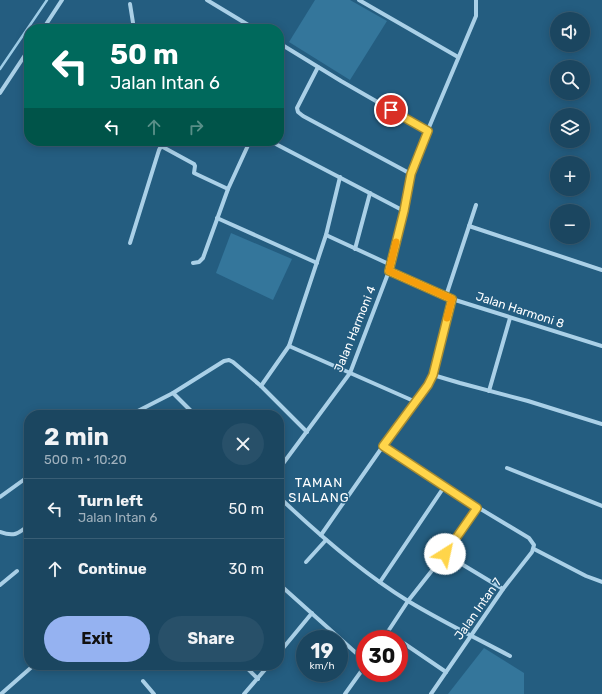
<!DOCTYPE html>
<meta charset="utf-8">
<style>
body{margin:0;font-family:Rubik,sans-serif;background:#285069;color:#f1f3f6;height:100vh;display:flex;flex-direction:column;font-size:15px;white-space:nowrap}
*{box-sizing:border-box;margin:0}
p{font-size:13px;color:#a0b1bd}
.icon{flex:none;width:22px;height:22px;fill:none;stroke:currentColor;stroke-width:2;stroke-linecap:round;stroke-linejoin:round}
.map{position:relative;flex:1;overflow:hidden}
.drawer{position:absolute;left:24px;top:410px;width:260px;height:260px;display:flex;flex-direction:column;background:#1b4660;border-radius:16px;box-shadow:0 2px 10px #0003,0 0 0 1px #395e75}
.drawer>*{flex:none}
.guide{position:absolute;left:24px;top:24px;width:260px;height:122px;border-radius:16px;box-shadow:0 2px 10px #0003,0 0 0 1px #395e75;background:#00695c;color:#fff;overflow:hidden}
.buttons{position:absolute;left:550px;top:12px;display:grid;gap:8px}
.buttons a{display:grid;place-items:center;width:40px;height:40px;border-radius:50%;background:#1b4660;box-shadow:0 2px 10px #0003,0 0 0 1px #395e75;font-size:20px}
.speed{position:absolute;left:296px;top:630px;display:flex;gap:8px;font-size:20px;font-weight:700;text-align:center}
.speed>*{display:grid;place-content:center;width:52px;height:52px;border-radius:50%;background:#1b4660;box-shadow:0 2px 10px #0003,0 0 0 1px #395e75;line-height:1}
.speed small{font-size:10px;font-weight:400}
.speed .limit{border:6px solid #d22;background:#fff;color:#111}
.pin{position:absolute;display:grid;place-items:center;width:34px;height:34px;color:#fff;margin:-17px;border:2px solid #fff;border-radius:50%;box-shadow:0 1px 4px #0007}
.me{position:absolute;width:44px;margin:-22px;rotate:35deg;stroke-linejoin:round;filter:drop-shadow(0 0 3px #0008)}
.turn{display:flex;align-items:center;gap:14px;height:84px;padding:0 20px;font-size:18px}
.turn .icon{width:52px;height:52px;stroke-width:2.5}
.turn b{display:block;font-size:28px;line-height:34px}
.lanes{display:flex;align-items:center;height:38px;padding:0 20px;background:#0003;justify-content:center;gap:20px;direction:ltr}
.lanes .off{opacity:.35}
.round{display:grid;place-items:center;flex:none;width:42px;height:42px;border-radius:21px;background:#285069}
.overview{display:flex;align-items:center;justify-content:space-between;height:68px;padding:0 20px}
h1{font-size:24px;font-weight:700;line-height:30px}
.primary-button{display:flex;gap:8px;margin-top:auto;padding:8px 20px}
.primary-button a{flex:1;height:46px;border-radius:24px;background:#95b2f1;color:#111;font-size:16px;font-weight:700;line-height:46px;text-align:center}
.primary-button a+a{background:#285069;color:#f1f3f6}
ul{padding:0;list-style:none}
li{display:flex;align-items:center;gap:12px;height:60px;padding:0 20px;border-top:1px solid #395e75}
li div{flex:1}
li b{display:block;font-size:15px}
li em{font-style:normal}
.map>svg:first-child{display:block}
.green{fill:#34769b}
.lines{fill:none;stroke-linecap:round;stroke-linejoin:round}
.stream{stroke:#9ecde7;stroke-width:2.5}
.street{stroke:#aad0e7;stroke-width:4}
.route-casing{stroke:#a68a30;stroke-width:10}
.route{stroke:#ffd54a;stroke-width:7}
.slow{stroke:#f59e0b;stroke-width:7}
.labels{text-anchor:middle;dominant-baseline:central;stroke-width:3;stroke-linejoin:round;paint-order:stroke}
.street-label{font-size:12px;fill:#fff;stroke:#245d80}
.neighbourhood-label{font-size:13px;letter-spacing:1px;fill:#fff;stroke:#245d80}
</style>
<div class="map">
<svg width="602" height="694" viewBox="0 0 602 694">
<rect width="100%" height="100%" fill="#245d80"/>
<g class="green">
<polygon points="315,0 350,0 387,21 350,80 289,42"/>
<polygon points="231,233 292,259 273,300 216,273"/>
<polygon points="484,648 524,673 524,694 448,694"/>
</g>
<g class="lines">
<polyline class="stream" points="0,69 47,0"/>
<g class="street">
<polyline points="207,0 255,29"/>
<polyline points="359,0 458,57"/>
<polyline points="130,4 134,29"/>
<polyline points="43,29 62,0"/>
<polyline points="279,43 341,81 428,131"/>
<polyline points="318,67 297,108 298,112 303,116 411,174"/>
<polyline points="0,93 29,49"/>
<polyline points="270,141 404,211"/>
<polyline points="161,146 194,164 195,166 194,173 228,189"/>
<polyline points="217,218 317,263"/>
<polyline points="469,226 602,270"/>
<polyline points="326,235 391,265"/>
<polyline points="130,243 159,150 164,141"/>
<polyline points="355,249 370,193"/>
<polyline points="193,263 199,262 203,258 228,189 250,141"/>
<polyline points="389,271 452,299 602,346"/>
<polyline points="446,296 476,205"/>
<polyline points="289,346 416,402"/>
<polyline points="433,375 460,383 528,401 602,424"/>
<polyline points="261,386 289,346 326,235 340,177"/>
<polyline points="489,391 510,318"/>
<polyline points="173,393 195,415"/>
<polyline points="130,415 173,393 224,361 229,360 233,362 261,386 307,432"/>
<polyline points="383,446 444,487 529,538 534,545 532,552 503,589 431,694"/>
<polyline points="507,468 602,506"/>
<polyline points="279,469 350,373 389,271 404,211 411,174 419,151 476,16 476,0"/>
<polyline points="0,497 29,476"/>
<path d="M279,497c40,38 82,75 129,104 33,20 68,37 102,55"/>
<polyline points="477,508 445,554 503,589"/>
<path d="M0,532c14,5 18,2 29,-7"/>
<polyline points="321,535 383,446 428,385 433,375 452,299"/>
<polyline points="534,549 586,576 602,582"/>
<polyline points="306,562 326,540"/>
<polyline points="380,582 444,487"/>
<polyline points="279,584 365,661"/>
<polyline points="0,585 17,571"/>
<polyline points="388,633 397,639"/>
<polyline points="383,639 408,601 445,554"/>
<polyline points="399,640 446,672"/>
<polyline points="279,653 312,613"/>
<polyline points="244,665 258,679"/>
<polyline points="117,669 120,665"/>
<polyline points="143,681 154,694"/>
<polyline points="1,694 34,665"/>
<polyline points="244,694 269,665"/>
<polyline points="345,694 365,666"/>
</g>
</g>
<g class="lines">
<defs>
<polyline id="route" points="391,110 428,131 411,174 404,211 389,271 452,299 433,375 428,385 383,446 477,508 445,554"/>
</defs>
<use href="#route" class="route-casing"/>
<use href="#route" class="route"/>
<polyline class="slow" points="396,242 389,271 452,299 447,318"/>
</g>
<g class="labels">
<g class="street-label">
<text transform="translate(520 310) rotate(18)">Jalan Harmoni 8</text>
<text transform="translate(355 329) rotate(-68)">Jalan Harmoni 4</text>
<text transform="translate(478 609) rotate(-55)">Jalan Intan 7</text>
</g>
<g class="neighbourhood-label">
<text x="319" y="482">TAMAN<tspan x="319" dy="15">SIALANG</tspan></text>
</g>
</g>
</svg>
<div class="buttons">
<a><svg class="icon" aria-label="sound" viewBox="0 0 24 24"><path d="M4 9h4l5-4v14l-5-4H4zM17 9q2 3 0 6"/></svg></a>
<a><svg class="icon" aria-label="search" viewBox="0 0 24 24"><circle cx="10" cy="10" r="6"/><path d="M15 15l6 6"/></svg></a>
<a><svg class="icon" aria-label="layers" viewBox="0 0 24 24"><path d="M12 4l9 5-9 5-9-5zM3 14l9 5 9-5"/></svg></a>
<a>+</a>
<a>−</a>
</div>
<div class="speed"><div>19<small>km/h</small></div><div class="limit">30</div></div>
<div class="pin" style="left:391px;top:110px;background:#d93025"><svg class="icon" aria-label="arrive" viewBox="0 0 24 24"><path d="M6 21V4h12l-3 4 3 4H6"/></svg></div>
<svg class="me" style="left:445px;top:554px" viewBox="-20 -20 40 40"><circle r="19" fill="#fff"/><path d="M0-13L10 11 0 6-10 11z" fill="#ffd54a"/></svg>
<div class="guide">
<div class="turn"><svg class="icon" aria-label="left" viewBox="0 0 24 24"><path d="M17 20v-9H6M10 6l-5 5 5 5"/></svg><div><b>50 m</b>Jalan Intan 6</div></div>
<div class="lanes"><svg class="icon" aria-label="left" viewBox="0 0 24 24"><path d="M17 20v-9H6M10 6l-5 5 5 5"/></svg><svg class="icon off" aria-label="ahead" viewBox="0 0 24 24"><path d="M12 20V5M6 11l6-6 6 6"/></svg><svg class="icon off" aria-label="right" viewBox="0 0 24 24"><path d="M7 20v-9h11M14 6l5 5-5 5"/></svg></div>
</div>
<section class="drawer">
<div class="overview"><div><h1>2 min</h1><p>500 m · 10:20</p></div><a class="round"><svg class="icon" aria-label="close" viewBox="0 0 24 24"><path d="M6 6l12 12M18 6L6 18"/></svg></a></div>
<ul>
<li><svg class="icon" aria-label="left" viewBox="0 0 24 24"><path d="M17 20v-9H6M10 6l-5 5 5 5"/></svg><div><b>Turn left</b><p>Jalan Intan 6</p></div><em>50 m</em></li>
<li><svg class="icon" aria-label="ahead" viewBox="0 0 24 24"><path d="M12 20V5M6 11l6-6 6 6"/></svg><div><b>Continue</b></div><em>30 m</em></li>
</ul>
<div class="primary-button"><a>Exit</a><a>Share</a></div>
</section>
</div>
